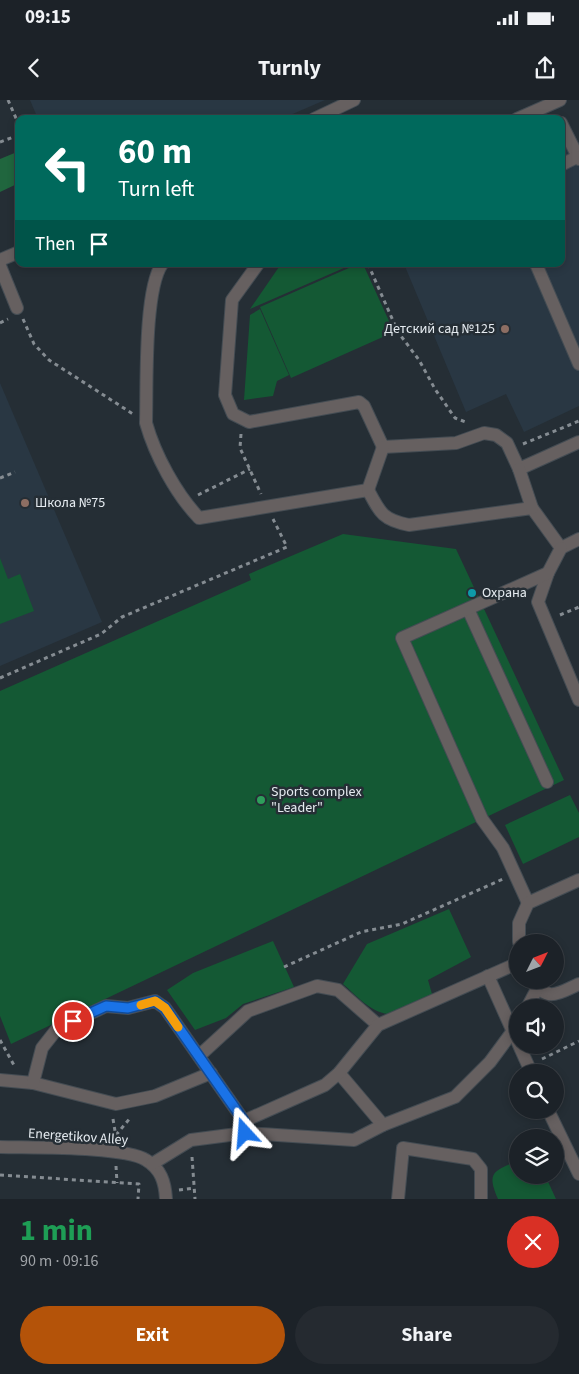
<!DOCTYPE html>
<meta charset="utf-8">
<style>
body{margin:0;font-family:"Source Sans 3",sans-serif;background:#252a30;color:#f1f3f6;height:100vh;display:flex;flex-direction:column;font-size:19px;white-space:nowrap}
*{box-sizing:border-box;margin:0}
p{font-size:16px;color:#a0a4a8}
.icon{flex:none;width:28px;height:28px;fill:none;stroke:currentColor;stroke-width:2;stroke-linecap:round;stroke-linejoin:round}
.map{position:relative;height:1099px;overflow:hidden}
.details{display:flex;flex-direction:column;background:#1c2228;flex:1}
.details>*{flex:none}
.top-card{position:absolute;left:15px;top:15px;width:550px;height:152px;border-radius:10px;box-shadow:0 2px 8px #0003,0 0 0 1px #3a3f45;background:#00695c;color:#fff;overflow:hidden}
.needle{width:32px;rotate:48deg}
.tools{position:absolute;left:509px;top:834px;display:grid;gap:10px}
.tools a{display:grid;place-items:center;width:55px;height:55px;border-radius:50%;background:#1c2228;box-shadow:0 2px 8px #0003,0 0 0 1px #3a3f45;font-size:25px}
.pin{position:absolute;display:grid;place-items:center;width:42px;height:42px;color:#fff;margin:-21px;border:2px solid #fff;border-radius:50%;box-shadow:0 1px 5px #0007}
.me{position:absolute;width:55px;margin:-28px;rotate:341deg;stroke-linejoin:round;filter:drop-shadow(0 0 4px #0008)}
.turn{display:flex;align-items:center;gap:18px;height:105px;padding:0 20px;font-size:22px}
.turn .icon{width:65px;height:65px;stroke-width:2.5}
.turn b{display:block;font-size:35px;line-height:42px}
.then{display:flex;align-items:center;height:48px;padding:0 20px;background:#0003;gap:10px;font-size:19px}
.round{display:grid;place-items:center;flex:none;width:52px;height:52px;border-radius:26px;background:#252a30}
.overview{display:flex;align-items:center;justify-content:space-between;height:85px;padding:0 20px}
h1{font-size:30px;font-weight:700;line-height:38px;color:#1e9e55}
.cta{display:flex;gap:10px;margin-top:auto;padding:10px 20px}
.cta a{flex:1;height:58px;border-radius:30px;background:#b45309;color:#fff;font-size:20px;font-weight:700;line-height:58px;text-align:center}
.cta a+a{background:#252a30;color:#f1f3f6}
.status{display:flex;justify-content:space-between;align-items:center;height:35px;padding:0 25px;background:#1c2228;direction:ltr}
.status svg{height:14px;fill:currentColor}
header{display:flex;justify-content:space-between;align-items:center;height:65px;padding:0 20px;background:#1c2228;font-size:22px;font-weight:700}
.map>svg:first-child{display:block}
.built{fill:#293743}
.green{fill:#145934}
.forest{fill:#20663e}
.lines{fill:none;stroke-linecap:round;stroke-linejoin:round}
.minor-casing{stroke:#444c53;stroke-width:14}
.path{stroke:#858c92;stroke-width:3;stroke-dasharray:4 4;stroke-linecap:butt}
.minor{stroke:#666060;stroke-width:12}
.route-casing{stroke:#114b97;stroke-width:12}
.route{stroke:#1a73e8;stroke-width:9}
.slow{stroke:#f59e0b;stroke-width:9}
.education-dot{fill:#8d6e63;stroke:#252e35;stroke-width:2}
.culture-dot{fill:#0f9aa8;stroke:#252e35;stroke-width:2}
.leisure-dot{fill:#2e9e5b;stroke:#252e35;stroke-width:2}
.labels{text-anchor:middle;dominant-baseline:central;stroke-width:5;stroke-linejoin:round;paint-order:stroke}
.poi-label{font-size:14px;fill:#e5ebf0;stroke:#252e35;text-anchor:start}
.street-label{font-size:14px;fill:#e5ebf0;stroke:#252e35}
</style>
<div class="status"><b>09:15</b><svg viewBox="0 0 49 12"><path d="M0 12V9h3v3zM5 12V6h3v6zM10 12V3h3v9zM15 12V0h3v12zM26 1h20v11H26zM47 4h2v5h-2z"/></svg></div>
<header><svg class="icon" aria-label="back" viewBox="0 0 24 24"><path d="M15 5l-7 7 7 7"/></svg>Turnly<svg class="icon" aria-label="share" viewBox="0 0 24 24"><path d="M12 15V3M7 8l5-5 5 5M5 13v7h14v-7"/></svg></header>
<div class="map">
<svg width="579" height="1099" viewBox="0 0 579 1099">
<rect width="100%" height="100%" fill="#252e35"/>
<g class="built">
<polygon points="30,0 325,0 281,19 38,19"/>
<polygon points="579,44 579,306 524,332 506,294 466,312 404,164 561,164 561,52"/>
<polygon points="0,283 102,522 0,566"/>
</g>
<g class="green">
<polygon points="281,164 353,164 250,209"/>
<polygon points="358,164 363,164 394,232 291,278 260,207"/>
<polygon points="260,209 289,275 277,281 273,296 244,300 250,215"/>
<polygon points="343,434 456,449 564,680 11,944 0,916 0,591 251,480 249,474"/>
<polygon points="0,458 8,479 20,474 34,511 0,524"/>
<polygon points="570,695 579,713 579,737 523,764 505,725"/>
<path d="M449,809l22,48 -43,23 4,14 -44,20c-18,-2 -32,-19 -45,-30l24,-40z"/>
<polygon points="273,841 294,887 243,904 226,918 195,930 167,890 193,873"/>
<path d="M517,1061l1,14h27l11,24h-58c-12,-27 -4,-28 19,-38z"/>
</g>
<polygon class="forest" points="17,52 19,83 0,92 0,59"/>
<g class="lines">
<defs>
<g id="minor">
<polyline points="314,19 354,0"/>
<polyline points="517,19 560,0"/>
<polyline points="561,23 579,59"/>
<polyline points="561,65 577,57"/>
<polyline points="0,160 19,152"/>
<path d="M162,164c-18,26 -15,122 -16,159 9,32 30,71 53,95l169,-28c12,23 15,30 41,35l123,-17 29,40 18,-9"/>
<polyline points="258,164 232,200 225,295 233,314 249,322 359,302 364,306 383,347 456,343 484,333 496,335 507,343 519,369 579,342"/>
<polyline points="536,164 579,264"/>
<polyline points="0,166 17,208"/>
<polyline points="519,369 532,408"/>
<polyline points="368,390 383,347"/>
<polyline points="561,448 548,473 538,502 579,600"/>
<polyline points="468,509 547,682"/>
<polyline points="528,803 503,748 482,719 402,538 548,473"/>
<polyline points="519,842 519,823 528,803 579,780"/>
<polyline points="488,876 531,972"/>
<path d="M534,880c12,24 27,12 45,4"/>
<polyline points="527,908 538,887"/>
<polyline points="199,956 248,911 317,886 338,890 378,925"/>
<polyline points="339,973 383,1025"/>
<polyline points="0,980 33,983 116,1004 155,996 211,973"/>
<polyline points="33,983 42,948 57,929 106,906 128,908 155,901 165,908 244,1021 245,1033"/>
<polyline points="548,1010 579,1074"/>
<polyline points="244,1021 325,985 339,973 378,925 518,863"/>
<path d="M0,1047c30,1 124,-1 146,13 15,9 19,22 20,39"/>
<polyline points="152,1064 191,1040 245,1033 354,1040 383,1025 455,997 490,962 518,924"/>
<polyline points="398,1099 403,1048 473,1059 481,1069 481,1099"/>
</g>
</defs>
<use href="#minor" class="minor-casing"/>
<g class="path">
<polyline points="8,0 19,25"/>
<polyline points="0,42 19,35"/>
<polyline points="368,164 398,232 419,260 435,289 455,318 468,323"/>
<polyline points="23,219 34,244 49,260 133,314"/>
<polyline points="0,223 8,219"/>
<polyline points="241,334 240,348 261,394"/>
<polyline points="523,344 579,321"/>
<polyline points="0,378 15,372"/>
<polyline points="198,395 250,369"/>
<polyline points="560,515 579,507"/>
<polyline points="0,578 101,534 122,517 287,447 273,419"/>
<polyline points="284,867 361,832 402,824 503,779"/>
<polyline points="0,940 15,967"/>
<polyline points="542,959 579,941"/>
<polyline points="113,1019 116,1037"/>
<polyline points="116,1035 131,1017"/>
<polyline points="192,1057 195,1099"/>
<polyline points="116,1066 117,1083"/>
<polyline points="0,1075 139,1084 138,1099"/>
<polyline points="179,1090 194,1088"/>
</g>
<use href="#minor" class="minor"/>
</g>
<g class="lines">
<defs>
<polyline id="route" points="73,921 106,906 128,908 155,901 165,908 244,1021 245,1033"/>
</defs>
<use href="#route" class="route-casing"/>
<use href="#route" class="route"/>
<polyline class="slow" points="141,905 155,901 165,908 178,927"/>
</g>
<g class="education-dot">
<circle cx="505" cy="229" r="5"/>
<circle cx="25" cy="403" r="5"/>
</g>
<circle class="culture-dot" cx="472" cy="493" r="5"/>
<circle class="leisure-dot" cx="261" cy="700" r="5"/>
<g class="labels">
<g class="poi-label">
<text x="495" y="229" text-anchor="end">Детский сад №125</text>
<text x="35" y="403">Школа №75</text>
<text x="482" y="493">Охрана</text>
<text x="271" y="692">Sports complex<tspan x="271" dy="16">"Leader"</tspan></text>
</g>
<g class="street-label">
<text transform="translate(78 1037) rotate(4)">Energetikov Alley</text>
</g>
</g>
</svg>
<div class="tools">
<a><svg class="needle" viewBox="-14 -14 28 28"><path d="M0-13l5 13h-10z" fill="#e53935"/><path d="M0 13l5-13h-10z" fill="#a0a4a8"/></svg></a>
<a><svg class="icon" aria-label="sound" viewBox="0 0 24 24"><path d="M4 9h4l5-4v14l-5-4H4zM17 9q2 3 0 6"/></svg></a>
<a><svg class="icon" aria-label="search" viewBox="0 0 24 24"><circle cx="10" cy="10" r="6"/><path d="M15 15l6 6"/></svg></a>
<a><svg class="icon" aria-label="layers" viewBox="0 0 24 24"><path d="M12 4l9 5-9 5-9-5zM3 14l9 5 9-5"/></svg></a>
</div>
<div class="pin" style="left:73px;top:921px;background:#d93025"><svg class="icon" aria-label="arrive" viewBox="0 0 24 24"><path d="M6 21V4h12l-3 4 3 4H6"/></svg></div>
<svg class="me" style="left:245px;top:1033px" viewBox="-20 -20 40 40"><path d="M0-17L14 15 0 8-14 15z" fill="#1a73e8" stroke="#fff" stroke-width="4"/></svg>
<div class="top-card">
<div class="turn"><svg class="icon" aria-label="left" viewBox="0 0 24 24"><path d="M17 20v-9H6M10 6l-5 5 5 5"/></svg><div><b>60 m</b>Turn left</div></div>
<div class="then">Then<svg class="icon" aria-label="arrive" viewBox="0 0 24 24"><path d="M6 21V4h12l-3 4 3 4H6"/></svg></div>
</div>
</div>
<section class="details">
<div class="overview"><div><h1>1 min</h1><p>90 m · 09:16</p></div><a class="round" style="background:#d93025;color:#fff"><svg class="icon" aria-label="close" viewBox="0 0 24 24"><path d="M6 6l12 12M18 6L6 18"/></svg></a></div>
<div class="cta"><a>Exit</a><a>Share</a></div>
</section>
